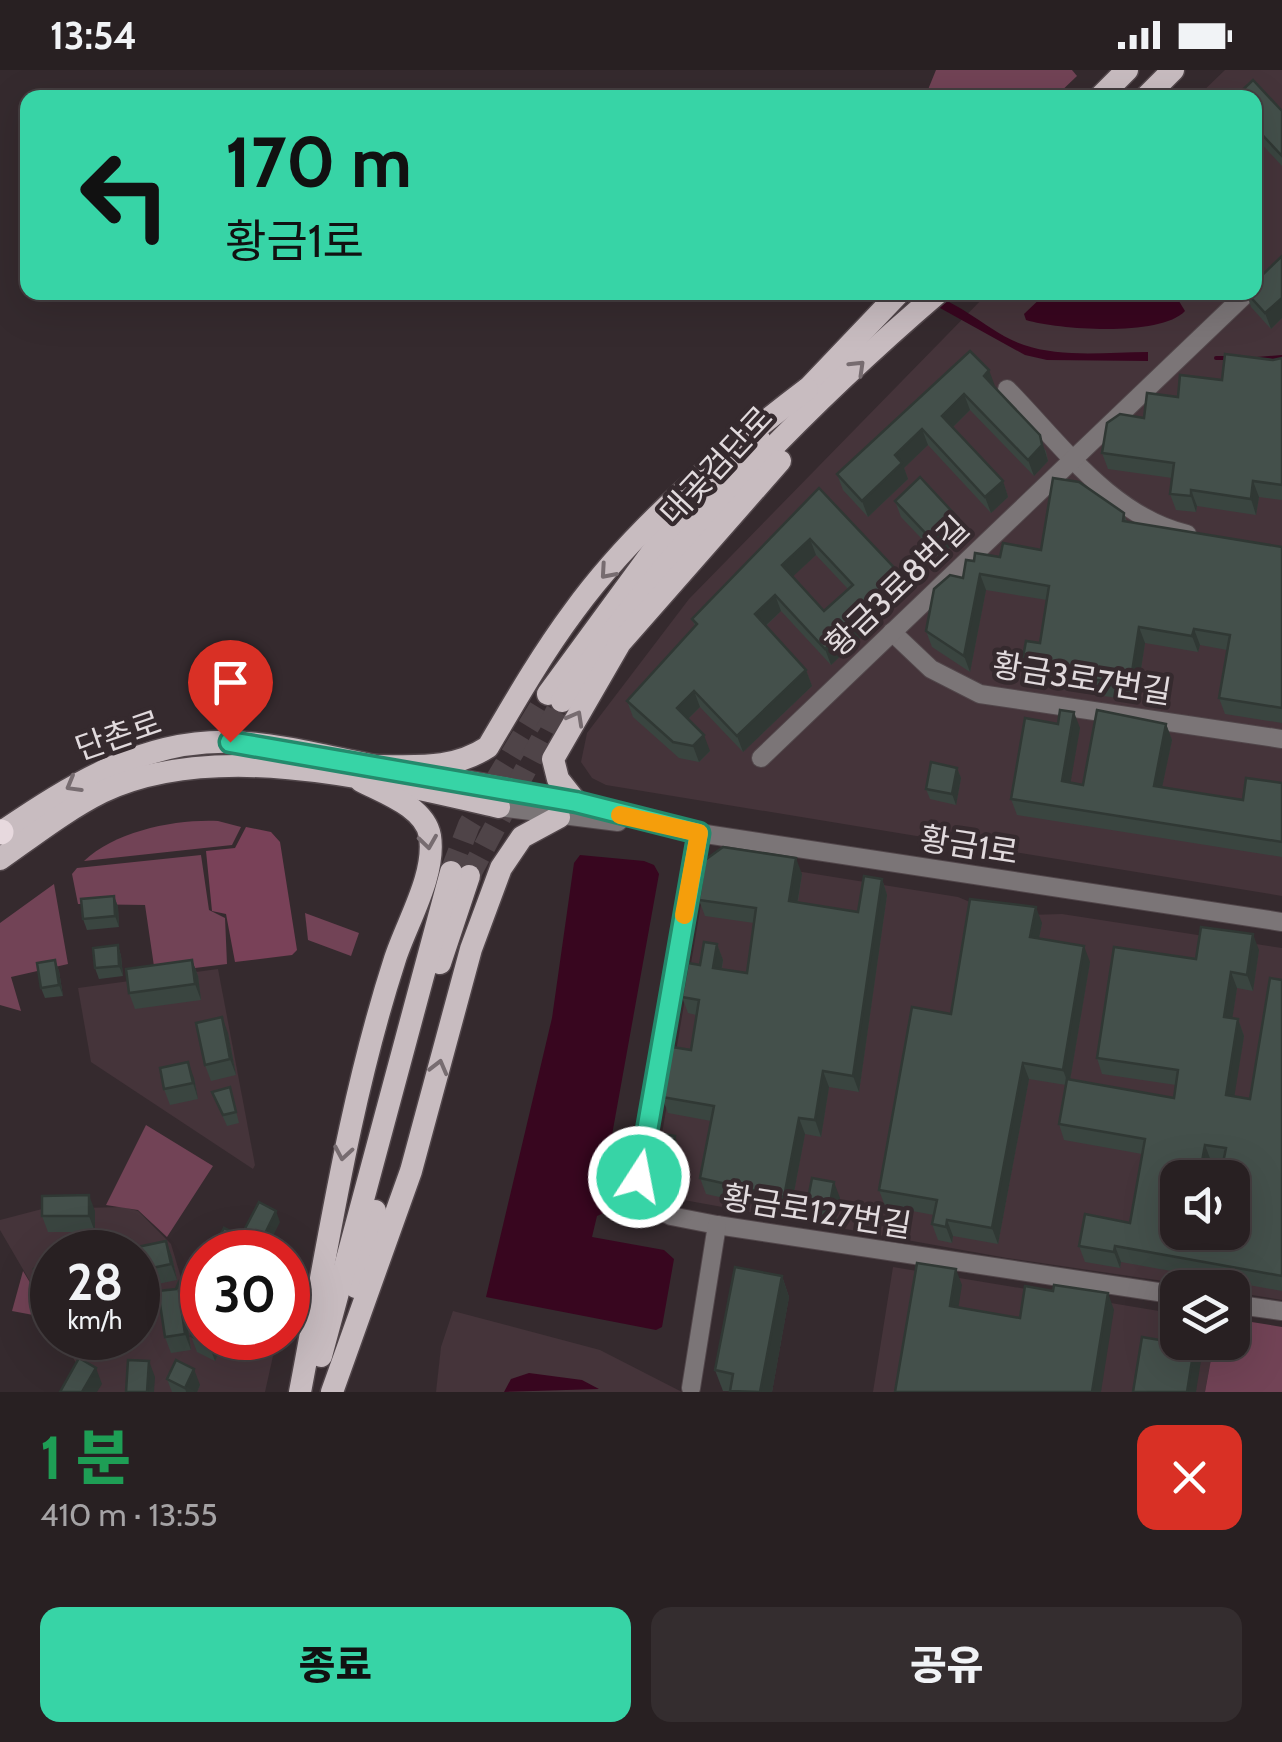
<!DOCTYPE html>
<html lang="ko">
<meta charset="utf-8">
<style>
body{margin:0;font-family:Cabin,"Noto Sans KR",sans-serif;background:#342d2f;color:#f1f3f6;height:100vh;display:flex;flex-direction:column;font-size:38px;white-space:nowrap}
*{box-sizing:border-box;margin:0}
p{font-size:32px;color:#a5a3a5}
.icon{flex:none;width:55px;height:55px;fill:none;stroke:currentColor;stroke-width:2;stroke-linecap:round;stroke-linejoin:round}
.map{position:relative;height:1322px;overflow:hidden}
.side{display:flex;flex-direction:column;background:#282022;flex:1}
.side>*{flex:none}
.hud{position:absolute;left:20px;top:20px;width:1242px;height:210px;border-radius:20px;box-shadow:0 10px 40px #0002,0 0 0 2px #443e40;background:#37d4a6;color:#111;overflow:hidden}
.fabs{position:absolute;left:1160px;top:1090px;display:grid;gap:20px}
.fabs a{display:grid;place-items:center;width:90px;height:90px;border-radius:20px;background:#282022;box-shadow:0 10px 40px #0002,0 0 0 2px #443e40;font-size:50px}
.speed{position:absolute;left:30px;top:1160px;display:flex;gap:20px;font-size:50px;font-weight:700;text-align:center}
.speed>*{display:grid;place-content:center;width:130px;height:130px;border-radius:50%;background:#282022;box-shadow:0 10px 40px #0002,0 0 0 2px #443e40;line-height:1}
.speed small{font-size:25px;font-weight:400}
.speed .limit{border:15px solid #d22;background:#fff;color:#111}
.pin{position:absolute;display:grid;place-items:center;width:85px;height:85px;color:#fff;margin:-102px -42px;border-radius:50% 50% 50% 0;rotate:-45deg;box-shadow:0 0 10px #0007}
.pin .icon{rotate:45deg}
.me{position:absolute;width:110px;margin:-55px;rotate:11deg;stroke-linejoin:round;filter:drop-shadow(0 0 8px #0008)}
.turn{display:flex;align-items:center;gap:35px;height:210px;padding:0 40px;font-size:45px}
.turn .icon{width:130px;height:130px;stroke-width:2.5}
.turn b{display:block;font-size:70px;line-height:85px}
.round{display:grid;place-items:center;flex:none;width:105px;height:105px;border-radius:20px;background:#342d2f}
.head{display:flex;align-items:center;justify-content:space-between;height:170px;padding:0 40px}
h1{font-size:60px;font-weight:800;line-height:75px;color:#1e9e55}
.button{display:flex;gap:20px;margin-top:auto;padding:20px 40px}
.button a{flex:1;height:115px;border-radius:20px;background:#37d4a6;color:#111;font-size:40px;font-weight:800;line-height:115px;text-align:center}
.button a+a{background:#342d2f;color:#f1f3f6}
.status{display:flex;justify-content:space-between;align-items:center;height:70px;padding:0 50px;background:#282022;direction:ltr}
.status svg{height:28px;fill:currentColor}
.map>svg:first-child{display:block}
.built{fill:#45343a;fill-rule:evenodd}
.green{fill:#724356}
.forest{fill:#794158}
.water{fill:#38061f}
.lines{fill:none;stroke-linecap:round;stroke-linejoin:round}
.stream{stroke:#38061f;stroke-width:4}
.major-tunnel{stroke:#4f4448;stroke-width:22;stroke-dasharray:22 11;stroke-linecap:butt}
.minor-casing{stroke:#51464a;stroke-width:20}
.major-casing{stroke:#51464a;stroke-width:25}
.highway-casing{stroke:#51464a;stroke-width:28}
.minor{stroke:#7b7577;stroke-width:18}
.major{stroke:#c8bcc0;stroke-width:22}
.highway{stroke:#e7d9de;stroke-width:25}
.wall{fill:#3a4540;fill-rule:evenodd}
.shaded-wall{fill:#303834}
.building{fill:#44504b;stroke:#303834;stroke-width:2.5;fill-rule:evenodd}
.oneway{stroke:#776c70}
.route-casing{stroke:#248a6c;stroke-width:25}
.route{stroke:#37d4a6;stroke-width:18}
.slow{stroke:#f59e0b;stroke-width:18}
.labels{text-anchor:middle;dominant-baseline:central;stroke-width:9;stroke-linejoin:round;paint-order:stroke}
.street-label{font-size:32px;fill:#e1dadd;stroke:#352a2e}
</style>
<div class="status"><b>13:54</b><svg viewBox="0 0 49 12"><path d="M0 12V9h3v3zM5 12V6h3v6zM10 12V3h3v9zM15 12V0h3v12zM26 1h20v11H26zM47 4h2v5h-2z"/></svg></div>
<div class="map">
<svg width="1282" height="1322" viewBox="0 0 1282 1322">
<rect width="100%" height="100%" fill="#352a2e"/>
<g class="built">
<polygon points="1225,0 1282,0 1282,826 606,715 592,708 581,692 587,663 689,529 988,223 1255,222 1255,28 1197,27"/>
<path d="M728,790l230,37 24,10 47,8 33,-1 220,34v352l-49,-8 -1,-4 -28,-1 -197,-29 -340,-61 -12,-22 51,-300zM1178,1108h54v54h-54z"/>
<polygon points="218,899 255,1095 253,1099 91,992 78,918"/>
<polygon points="123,1137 138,1141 171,1174 182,1211 196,1200 202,1203 202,1268 277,1268 265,1322 71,1322 80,1301 63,1268 138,1268 138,1182 52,1182 52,1249 0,1160 0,1150 42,1139"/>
<polygon points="893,1197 1177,1244 1178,1272 1214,1273 1205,1322 873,1322"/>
<polygon points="453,1241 600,1280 682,1322 436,1322 441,1277"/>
</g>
<g class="green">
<polygon points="936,0 1072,0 1077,6 1055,27 925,27"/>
<path d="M218,751l23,6 -9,18 -148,16c31,-30 92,-42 134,-40z"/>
<polygon points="201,785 209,840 225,848 227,894 155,903 145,835 78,834 72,804 77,798"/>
<polygon points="54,814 68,894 11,907 21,941 0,935 0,853"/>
<polygon points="305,843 359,863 351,886 308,870"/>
<polygon points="146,1055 213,1096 167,1167 138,1140 106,1135"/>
<polygon points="23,1201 49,1244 49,1248 12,1241"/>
<polygon points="1233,1249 1282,1257 1282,1322 1205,1322 1214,1273 1232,1272"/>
</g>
<polygon class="forest" points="246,757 271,762 280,772 297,880 292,885 235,892 226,844 212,841 206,781 235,778"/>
<g class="water">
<path d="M1047,222l127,1 11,18c-24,26 -125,19 -159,9l-2,-6z"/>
<path d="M913,223c41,-1 72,39 111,52 38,13 84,7 124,7v9l-101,-1 -22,-5z"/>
<polygon points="580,785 644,791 654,795 659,804 601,1126 610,1140 597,1146 592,1167 664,1180 674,1189 662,1257 656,1260 486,1227 552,948 574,793"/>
<polygon points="529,1303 582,1310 599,1319 504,1322 511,1309"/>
</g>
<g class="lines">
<g class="stream">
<polyline points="1216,288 1227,288"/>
<polyline points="1257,289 1282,287"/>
</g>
<g class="major-tunnel">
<polyline points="451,802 469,755 548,624"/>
<polyline points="469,806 562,631"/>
</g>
<defs>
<g id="minor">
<path d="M1007,319c53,54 104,127 180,145"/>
<polyline points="892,562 931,599 980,624 1282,669"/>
<polyline points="761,688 1248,222"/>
<polyline points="508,719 699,763 1282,852"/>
<polyline points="499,737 618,752"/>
<polyline points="699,763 639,1107 647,1134 671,1146 717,1155 1178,1225"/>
<polyline points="1232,1234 1282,1241"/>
<polyline points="691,1318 717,1155"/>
</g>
<g id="major">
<polyline points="1099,28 1127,0"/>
<polyline points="1145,28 1173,0"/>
<polyline points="799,328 900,222"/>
<polyline points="548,624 655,478 759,369"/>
<path d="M562,631c105,-151 237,-289 377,-409"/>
<path d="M377,696c41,0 76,4 111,-19 27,-46 54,-93 86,-136 61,-84 151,-160 233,-222"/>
<polyline points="428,705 508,719"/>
<polyline points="577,733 558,709 553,689 620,573 780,391"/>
<path d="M0,763c71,-48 143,-94 232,-91 54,2 107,18 159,27"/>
<path d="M0,789c33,-23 66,-49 102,-67 114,-54 279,-12 397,15"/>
<polyline points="440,893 469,806"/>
<polyline points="356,1217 375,1141"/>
<polyline points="321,1286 451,802"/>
<path d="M300,1322c28,-146 49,-291 95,-433 12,-37 41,-84 35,-123 -5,-29 -46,-43 -69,-55"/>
<polyline points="332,1322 411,1101 471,879 501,798 522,767 559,747"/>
</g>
<polyline id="highway" points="0,762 1,762"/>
</defs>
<use href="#minor" class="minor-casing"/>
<use href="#major" class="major-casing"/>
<use href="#highway" class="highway-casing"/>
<use href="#minor" class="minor"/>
<use href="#major" class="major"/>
<use href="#highway" class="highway"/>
</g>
<g class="wall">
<polygon points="1255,28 1282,41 1282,96 1256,68 1255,69"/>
<polygon points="1282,186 1282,248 1271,259 1251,237 1246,222"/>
<polygon points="970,281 995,317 1046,381 1048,391 1034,406 970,340 953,357 1003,411 1008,427 991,443 928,375 904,398 908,409 868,447 843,420 837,404"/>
<polygon points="1282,288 1282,430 1259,427 1256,445 1197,436 1196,442 1176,440 1170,424 1172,408 1108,399 1102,383 1144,348 1178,327 1273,290"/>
<path d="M819,418l83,88 6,16 -77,73 -50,-54 -15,15 40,44 6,16 -69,66 -43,-45 -12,12 22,32 -11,11 -20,-4 -46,-41 -6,-16 68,-75 -3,-7zM816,485l32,34 -24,22 -31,-35z"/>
<polygon points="895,431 964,464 939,487 901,447"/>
<polygon points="1124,443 1127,452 1282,477 1282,653 1225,644 1219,628 1227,580 1200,575 1198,582 1145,573 1136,631 1027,614 1021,598 1040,573 1047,530 986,520 970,602 932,577 926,561 974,491 1041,480"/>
<polygon points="1058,654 1080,658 1070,713 1083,715 1166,654 1172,670 1162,717 1243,730 1282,713 1282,787 1017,745 1011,729"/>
<polygon points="957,698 961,708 956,735 930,729 926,719"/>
<polygon points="802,804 798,832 858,842 882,809 887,825 859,1022 829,1017 821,1067 805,1064 790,1143 706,1124 700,1108 711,1051 668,1043 662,1027 691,980 696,945 688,943 682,927 700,895 717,874 723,890 722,899 747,903 754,853 705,846 699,830"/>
<polygon points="114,826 118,837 119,857 87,860 83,849"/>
<path d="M1042,853l-3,15 51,24 -20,118 104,18 2,-13 -74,-11 -5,-16 99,-99 63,-9 -6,41 -16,-3 -5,31h6l6,17 -10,60 16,3 32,-119v311l-161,-29 -1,6 -35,-6 -6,-16 51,-23 12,-69 -78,-14 -5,-16 7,-39 -37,-6 -31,165 -45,-8 -1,7 -14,-3 -6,-16 2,-9 -49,-9 -6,-16 72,-176zM1211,1091l12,2 9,69 -54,-54h30z"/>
<polygon points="118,875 121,886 123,906 99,909 95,898"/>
<polygon points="55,890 59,901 63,926 45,928 41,918"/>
<polygon points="192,890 198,906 201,930 135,939 129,923"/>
<polygon points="228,963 236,1005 211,1011 205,995"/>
<polygon points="194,1008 198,1029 170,1035 164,1019"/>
<polygon points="230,1017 239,1053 227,1056 212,1022"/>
<polygon points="681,1082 676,1106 660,1103 654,1087"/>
<polygon points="840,1128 836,1150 814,1145 808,1129"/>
<polygon points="95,1141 95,1162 48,1162 42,1146"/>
<polygon points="166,1171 172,1187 177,1210 138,1218 138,1182"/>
<polygon points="52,1189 52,1238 40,1215 34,1199"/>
<polygon points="202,1192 202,1227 189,1221 183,1204"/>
<polygon points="782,1206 789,1227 772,1322 723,1321 715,1300"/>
<polygon points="178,1214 184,1230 191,1280 171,1283 165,1267"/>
<polygon points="191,1266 224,1271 215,1291 197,1282"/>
<polygon points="167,1309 200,1315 197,1322 172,1322"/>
</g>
<g class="shaded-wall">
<polygon points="1282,227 1282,248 1271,259 1265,243"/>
<polygon points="989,300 995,316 984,306"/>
<polygon points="964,324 970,340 948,362 942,346"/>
<polygon points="922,359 928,375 904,398 908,409 868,447 862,431 895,385"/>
<polygon points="1040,365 1048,391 1034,406 1028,390"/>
<polygon points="1003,411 1008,427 991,443 985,427"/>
<polygon points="1253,411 1259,427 1256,445 1251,429"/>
<polygon points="1191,420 1197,436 1196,442 1191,426"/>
<polygon points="958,448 964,464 939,487 933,471"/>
<polygon points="810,469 816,485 788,511 782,495"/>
<polygon points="980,504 986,520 970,602 964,586"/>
<polygon points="902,506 908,522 831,595 825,579"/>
<polygon points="775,525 781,541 761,560 755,544"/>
<polygon points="1139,557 1145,573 1136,631 1130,615"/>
<polygon points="1194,559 1200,575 1198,582 1192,566"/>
<polygon points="806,600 812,616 743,682 737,666"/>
<polygon points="694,621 700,637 683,654 677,638"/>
<polygon points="1074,642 1080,658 1068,727 1062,711"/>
<polygon points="1166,654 1172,670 1159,732 1154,716"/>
<polygon points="704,665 710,681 699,692 693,676"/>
<polygon points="957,698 961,708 956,735 952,724"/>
<polygon points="796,788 802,804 795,847 789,831"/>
<polygon points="882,809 887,825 859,1022 853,1006"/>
<polygon points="114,826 118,837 119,857 115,846"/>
<polygon points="1036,837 1042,853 1036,883 1030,867"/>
<polygon points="1253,864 1259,880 1253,921 1247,905"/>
<polygon points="717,874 723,890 719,914 713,898"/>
<polygon points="118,875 121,886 123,906 119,896"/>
<polygon points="1084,876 1090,892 1069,1016 1063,1000"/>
<polygon points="55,890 59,901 63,926 59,915"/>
<polygon points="192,890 198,906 201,930 195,914"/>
<polygon points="1231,902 1237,918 1230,963 1224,947"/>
<polygon points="222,947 228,963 236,1005 230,989"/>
<polygon points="1238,949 1244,966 1232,1041 1226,1025"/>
<polygon points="188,992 194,1008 198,1029 193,1013"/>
<polygon points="1023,993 1029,1009 998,1174 992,1158"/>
<polygon points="823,1001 829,1017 821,1067 815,1050"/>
<polygon points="799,1048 805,1064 790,1143 784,1127"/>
<polygon points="675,1066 681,1082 676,1106 670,1090"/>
<polygon points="1205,1075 1211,1091 1208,1108 1199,1108"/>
<polygon points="834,1112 840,1128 836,1150 830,1133"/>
<polygon points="89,1125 95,1141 95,1162 89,1146"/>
<polygon points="276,1141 280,1152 265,1182 256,1182"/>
<polygon points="947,1150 953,1166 952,1173 946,1157"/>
<polygon points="166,1171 172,1187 177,1210 171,1194"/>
<polygon points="1115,1176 1121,1192 1120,1198 1114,1182"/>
<polygon points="956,1199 962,1215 956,1252 950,1236"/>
<polygon points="782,1206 789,1227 772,1322 760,1322"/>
<polygon points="178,1214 184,1230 191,1280 185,1264"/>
<polygon points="1108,1223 1114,1240 1101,1322 1092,1322"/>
<polygon points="213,1268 223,1268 224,1271 215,1291 209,1275"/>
<polygon points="1195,1272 1204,1272 1196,1322 1187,1322"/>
<polygon points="149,1291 155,1307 154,1322 147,1322"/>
<polygon points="96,1298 102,1314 97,1322 82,1322"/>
<polygon points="194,1299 200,1315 197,1322 186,1322 185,1318"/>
</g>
<g class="building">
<polygon points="1253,10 1282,41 1282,86 1255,57 1255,28 1234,28"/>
<polygon points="1282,186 1282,228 1265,243 1246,222 1255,222 1255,212"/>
<polygon points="970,281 989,300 984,306 1040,365 1042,375 1028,390 964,324 942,346 1003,411 985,427 922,359 895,385 902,393 862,431 837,404"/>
<polygon points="1225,284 1273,290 1282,288 1282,415 1253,411 1251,429 1191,420 1191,426 1170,424 1174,393 1102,383 1107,353 1120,344 1144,348 1147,323 1178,327 1180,305 1222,310"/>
<polygon points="920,407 958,448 933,471 895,431"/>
<polygon points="1053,408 1079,412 1124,443 1123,451 1282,477 1282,638 1219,628 1230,565 1194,559 1192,566 1139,557 1130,615 1021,598 1026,571 1040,573 1049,516 980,504 964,586 926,561 934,519 950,505 963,508 966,490 974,491 975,483 1000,487 1003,473 1041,480"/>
<path d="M819,418l83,88 -77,73 -50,-54 -20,19 51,56 -69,66 -43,-45 -17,17 27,27 -11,11 -20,-4 -46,-41 70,-77 -5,-5zM810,469l43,46 -29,26 -42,-46z"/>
<polygon points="1060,640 1074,642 1062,711 1083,715 1097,640 1166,654 1154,716 1243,730 1246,708 1282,713 1282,772 1011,729 1025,648 1058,654"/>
<polygon points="931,692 957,698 952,724 926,719"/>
<polygon points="723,777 796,788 789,831 858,842 864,806 882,809 853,1006 823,1001 815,1050 799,1048 784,1127 700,1108 714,1036 662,1027 672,977 691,980 699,930 682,927 688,893 700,895 704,872 717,874 713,898 747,903 756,838 699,830 705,790"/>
<polygon points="114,826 115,846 83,849 81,829"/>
<polygon points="970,829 1036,837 1030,867 1084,876 1063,1000 1023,993 992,1158 947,1150 946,1157 932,1154 937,1130 879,1120 912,937 951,944"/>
<path d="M1201,857l52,7 -6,41 -16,-3 -7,45 14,2 -12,76 24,4 20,-121 12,2v296l-167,-30 -1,6 -35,-6 6,-32 45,9 15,-84 -86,-15 8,-45 107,19 4,-28 -81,-12 17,-111 82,12zM1205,1075l21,3 -6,30h12v54h-54v-54h21z"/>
<polygon points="118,875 119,896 95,898 93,878"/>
<polygon points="55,890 59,915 41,918 37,893"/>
<polygon points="192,890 195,914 129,923 126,899"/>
<polygon points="222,947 230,989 205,995 196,953"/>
<polygon points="188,992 193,1013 164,1019 160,998"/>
<polygon points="230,1017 236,1042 223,1045 212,1022"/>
<polygon points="659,1063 675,1066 670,1090 654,1087"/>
<polygon points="812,1108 834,1112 830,1133 808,1129"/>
<polygon points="89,1125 89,1146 42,1146 42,1126"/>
<polygon points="259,1132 276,1141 256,1182 228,1182 215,1176 224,1158 241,1166"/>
<polygon points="166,1171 171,1194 138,1201 138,1182 129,1182 128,1179"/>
<polygon points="192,1187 202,1192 202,1210 201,1213 183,1204"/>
<polygon points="52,1189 52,1233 34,1199"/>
<polygon points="917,1193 956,1199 950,1236 1020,1248 1025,1216 1053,1221 1054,1215 1108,1223 1092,1322 895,1322"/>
<polygon points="735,1197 782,1206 760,1322 730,1321 733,1304 715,1300"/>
<polygon points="178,1214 185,1264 165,1267 158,1221 176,1219"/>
<polygon points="200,1246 202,1247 202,1268 213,1268 209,1275 191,1266"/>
<polygon points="1142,1267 1183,1274 1195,1272 1187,1322 1133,1322"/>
<polygon points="79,1288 96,1298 82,1322 60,1322"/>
<polygon points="128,1290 149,1291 147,1322 126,1322"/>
<polygon points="176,1290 194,1299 185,1318 167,1309"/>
</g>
<defs><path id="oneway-chevron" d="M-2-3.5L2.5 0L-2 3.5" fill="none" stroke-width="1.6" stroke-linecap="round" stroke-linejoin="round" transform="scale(2.5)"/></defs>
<g class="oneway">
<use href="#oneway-chevron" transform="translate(858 297) rotate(-44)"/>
<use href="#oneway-chevron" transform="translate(607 502) rotate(131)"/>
<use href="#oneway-chevron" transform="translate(576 648) rotate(-61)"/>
<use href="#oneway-chevron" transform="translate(73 715) rotate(150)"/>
<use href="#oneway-chevron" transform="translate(428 772) rotate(82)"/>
<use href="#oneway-chevron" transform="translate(439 997) rotate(-75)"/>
<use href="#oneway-chevron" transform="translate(343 1083) rotate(100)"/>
</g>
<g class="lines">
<defs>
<polyline id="route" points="230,672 576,732 699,763 639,1107"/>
</defs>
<use href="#route" class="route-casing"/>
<use href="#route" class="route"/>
<polyline class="slow" points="620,745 699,763 684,845"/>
</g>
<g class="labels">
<g class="street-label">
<text transform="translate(716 395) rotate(-47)">대곶검단로</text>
<text transform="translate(897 516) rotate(-44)">황금3로8번길</text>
<text transform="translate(1082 608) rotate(9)">황금3로7번길</text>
<text transform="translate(118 665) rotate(-19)">단촌로</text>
<text transform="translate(969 775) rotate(9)">황금1로</text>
<text transform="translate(817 1141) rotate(9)">황금로127번길</text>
</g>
</g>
</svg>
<div class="fabs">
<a><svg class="icon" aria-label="sound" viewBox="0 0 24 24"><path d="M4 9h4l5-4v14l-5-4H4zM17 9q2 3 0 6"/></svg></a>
<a><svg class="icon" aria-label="layers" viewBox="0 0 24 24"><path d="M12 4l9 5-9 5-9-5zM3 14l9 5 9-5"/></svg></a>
</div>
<div class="speed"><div>28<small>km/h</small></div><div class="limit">30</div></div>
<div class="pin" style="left:230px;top:672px;background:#d93025"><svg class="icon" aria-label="arrive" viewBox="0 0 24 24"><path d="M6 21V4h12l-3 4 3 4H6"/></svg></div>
<svg class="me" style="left:639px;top:1107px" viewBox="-20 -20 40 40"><circle r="17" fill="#37d4a6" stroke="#fff" stroke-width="3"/><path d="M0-11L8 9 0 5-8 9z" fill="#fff"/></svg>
<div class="hud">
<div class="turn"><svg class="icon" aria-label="left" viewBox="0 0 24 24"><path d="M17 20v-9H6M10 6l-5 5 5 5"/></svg><div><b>170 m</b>황금1로</div></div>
</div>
</div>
<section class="side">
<div class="head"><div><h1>1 분</h1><p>410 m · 13:55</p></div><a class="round" style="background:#d93025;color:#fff"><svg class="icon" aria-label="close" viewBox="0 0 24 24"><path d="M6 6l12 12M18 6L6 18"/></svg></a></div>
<div class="button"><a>종료</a><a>공유</a></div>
</section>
